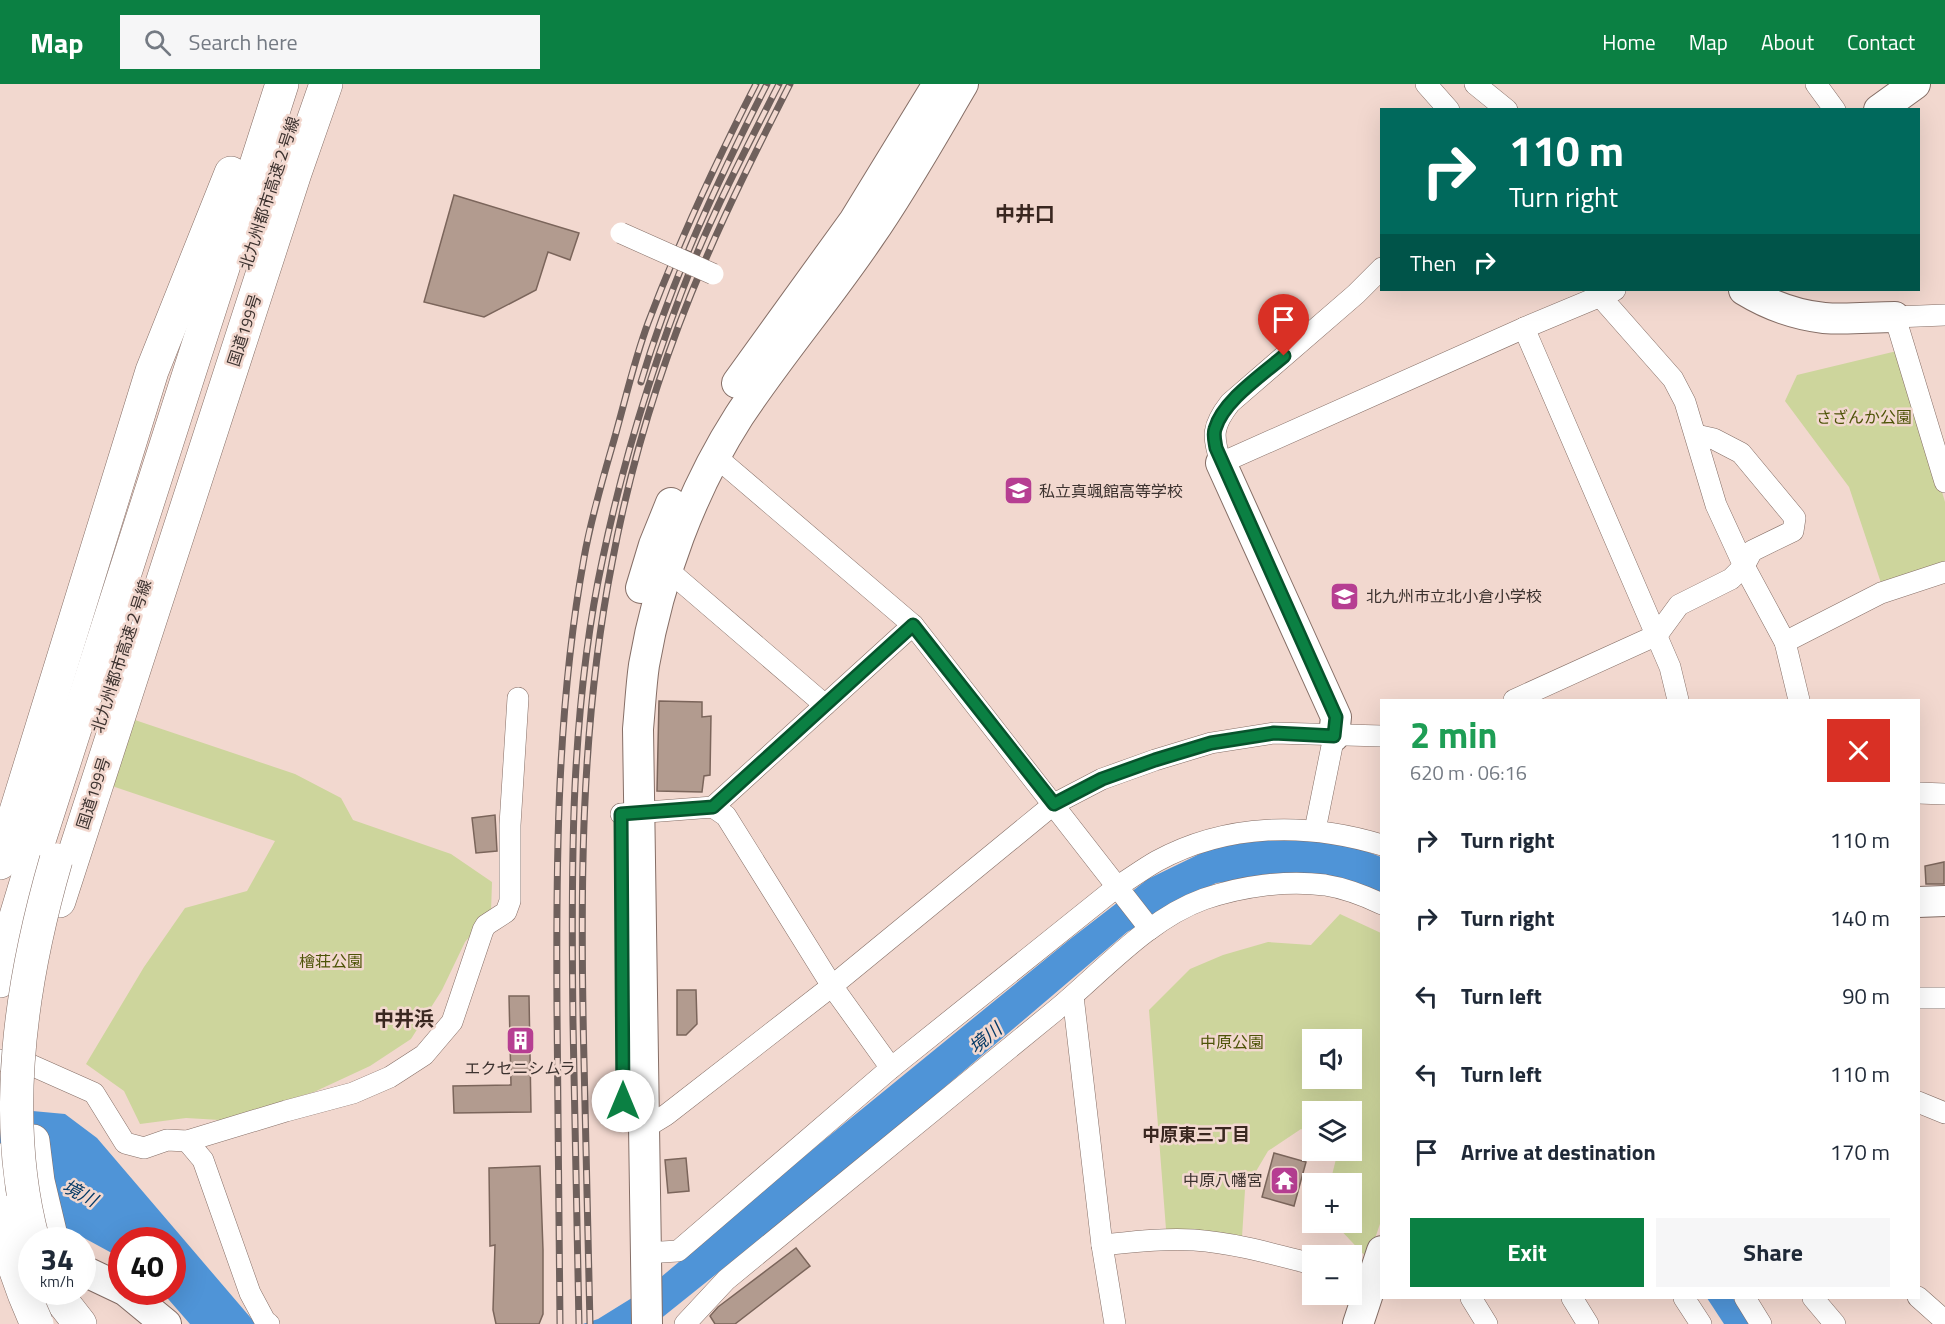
<!DOCTYPE html>
<meta charset="utf-8">
<style>
body{margin:0;font-family:"Titillium Web","Noto Sans JP",sans-serif;background:#f6f6f7;color:#1f2937;height:100vh;display:flex;flex-direction:column;font-size:22px;white-space:nowrap}
*{box-sizing:border-box;margin:0}
p{font-size:20px;color:#747a83}
.icon{flex:none;width:33px;height:33px;fill:none;stroke:currentColor;stroke-width:2;stroke-linecap:round;stroke-linejoin:round}
.map{position:relative;flex:1;overflow:hidden}
.details{position:absolute;left:1380px;top:615px;width:540px;height:600px;display:flex;flex-direction:column;background:#fff;border-radius:0px;box-shadow:0 6px 24px #0002}
.details>*{flex:none}
.top-card{position:absolute;left:1380px;top:24px;width:540px;height:183px;border-radius:0px;box-shadow:0 6px 24px #0002;background:#00695c;color:#fff;overflow:hidden}
.fabs{position:absolute;left:1302px;top:945px;display:grid;gap:12px}
.fabs a{display:grid;place-items:center;width:60px;height:60px;border-radius:0px;background:#fff;box-shadow:0 6px 24px #0002;font-size:30px}
.speed{position:absolute;left:18px;top:1143px;display:flex;gap:12px;font-size:30px;font-weight:700;text-align:center}
.speed>*{display:grid;place-content:center;width:78px;height:78px;border-radius:50%;background:#fff;box-shadow:0 6px 24px #0002;line-height:1}
.speed small{font-size:15px;font-weight:400}
.speed .limit{border:9px solid #d22;background:#fff;color:#111}
.pin{position:absolute;display:grid;place-items:center;width:51px;height:51px;color:#fff;margin:-62px -26px;border-radius:50% 50% 50% 0;rotate:-45deg;box-shadow:0 0 6px #0007}
.pin .icon{rotate:45deg}
.me{position:absolute;width:66px;margin:-33px;rotate:0deg;stroke-linejoin:round;filter:drop-shadow(0 0 4px #0008)}
.turn{display:flex;align-items:center;gap:21px;height:126px;padding:0 30px;font-size:27px}
.turn .icon{width:78px;height:78px;stroke-width:2.5}
.turn b{display:block;font-size:42px;line-height:51px}
.then{display:flex;align-items:center;height:57px;padding:0 30px;background:#0003;gap:12px;font-size:22px}
.round{display:grid;place-items:center;flex:none;width:63px;height:63px;border-radius:0px;background:#f6f6f7}
.head{display:flex;align-items:center;justify-content:space-between;height:102px;padding:0 30px}
h1{font-size:36px;font-weight:700;line-height:45px;color:#1e9e55}
.primary-button{display:flex;gap:12px;margin-top:auto;padding:12px 30px}
.primary-button a{flex:1;height:69px;border-radius:0px;background:#0b8043;color:#fff;font-size:24px;font-weight:700;line-height:69px;text-align:center}
.primary-button a+a{background:#f6f6f7;color:#1f2937}
ul{padding:0;list-style:none}
li{display:flex;align-items:center;gap:18px;height:78px;padding:0 30px}
li div{flex:1}
li b{display:block;font-size:22px}
li em{font-style:normal}
header{display:flex;align-items:center;gap:36px;box-sizing:border-box;height:84px;padding:0 30px;background:#0b8043;color:#fff}
header strong{font-size:28px}
nav{display:flex;gap:33px;margin-inline-start:auto;font-size:21px}
.search{width:420px;height:54px;background:#f6f6f7;display:flex;align-items:center;gap:15px;box-sizing:border-box;padding:0 21px;border-radius:0px;color:#747a83;font-size:22px}
.map>svg:first-child{display:block}
.green{fill:#cdd59c;fill-rule:evenodd}
.water{fill:#4f94d7}
.building{fill:#b29b8f;stroke:#7b655b;stroke-width:1.5}
.lines{fill:none;stroke-linecap:round;stroke-linejoin:round}
.street-casing{stroke:#856e66;stroke-width:22}
.secondary-casing{stroke:#856e66;stroke-width:32}
.highway-casing{stroke:#856e66;stroke-width:34}
.street{stroke:#fff;stroke-width:21}
.secondary{stroke:#fff;stroke-width:30}
.highway{stroke:#fff;stroke-width:33}
.rail-casing{stroke:#6f605c;stroke-width:7}
.rail{stroke:#f2d8cf;stroke-width:4.5;stroke-dasharray:14;stroke-linecap:butt}
.street-bridge-casing{stroke:#856e66;stroke-width:22;stroke-linecap:butt}
.highway-bridge-casing{stroke:#856e66;stroke-width:34;stroke-linecap:butt}
.street-bridge{stroke:#fff;stroke-width:21}
.highway-bridge{stroke:#fff;stroke-width:33}
.route-casing{stroke:#07532c;stroke-width:15}
.route{stroke:#0b8043;stroke-width:10}
.labels{text-anchor:middle;dominant-baseline:central;stroke-width:5;stroke-linejoin:round;paint-order:stroke}
.street-label{font-size:16px;fill:#3c322f;stroke:#f2d8cf}
.park-label{font-size:16px;fill:#4d5307;stroke:#f2d8cf}
.poi-label{font-size:16px;fill:#3c322f;stroke:#f2d8cf;text-anchor:start}
.water-label{font-size:18px;font-style:italic;fill:#053a66;stroke:#f2d8cf}
.neighbourhood-label{font-size:18px;font-weight:bold;fill:#3a2720;stroke:#f2d8cf}
.quarter-label{font-size:20px;font-weight:bold;fill:#3a2720;stroke:#f2d8cf}
</style>
<header>
<strong>Map</strong>
<div class="search"><svg class="icon" aria-label="search" viewBox="0 0 24 24"><circle cx="10" cy="10" r="6"/><path d="M15 15l6 6"/></svg>Search here</div>
<nav><a>Home</a><a>Map</a><a>About</a><a>Contact</a></nav>
</header>
<div class="map">
<svg width="1945" height="1240" viewBox="0 0 1945 1240">
<rect width="100%" height="100%" fill="#f2d8cf"/>
<g class="green">
<polygon points="1901,266 1945,418 1945,485 1884,508 1849,403 1785,317 1797,291"/>
<polygon points="126,633 295,690 341,714 353,736 451,770 492,798 491,828 465,858 442,906 411,955 370,982 314,1008 220,1036 186,1034 140,1040 124,1007 86,980 144,883 185,824 247,807 275,757 106,700"/>
<path d="M1340,830l41,19 1,285 -14,41 -34,-36 18,-1v-38l-22,-1 8,-32 14,-1v-38h-40v22l-11,-5 -33,22 -23,39 -3,47 -76,-8 -17,-219 41,-41 33,-14 45,-13 43,3zM1312,956h40v38h-40z"/>
</g>
<g class="water">
<polygon points="1292,752 1353,762 1381,773 1381,812 1254,795 1216,799 1190,812 1127,848 871,1066 654,1240 583,1240 598,1235 648,1204 818,1061 1069,856 1148,795 1216,762"/>
<polygon points="0,1024 65,1030 97,1054 256,1240 190,1240 162,1208 172,1208 172,1156 122,1156 121,1174 62,1142 0,1134"/>
<polygon points="1707,1214 1733,1214 1750,1240 1724,1240"/>
</g>
<g class="building">
<polygon points="454,111 579,149 570,176 548,168 536,206 484,233 424,218"/>
<polygon points="659,617 702,618 702,633 711,632 710,691 704,692 702,708 657,707"/>
<polygon points="495,731 497,767 476,769 472,734"/>
<polygon points="1944,778 1944,800 1926,800 1925,782"/>
<polygon points="677,906 696,906 697,940 686,951 677,951"/>
<polygon points="509,912 529,912 531,1028 454,1029 453,1002 511,1001"/>
<polygon points="1274,1069 1306,1078 1294,1122 1262,1113"/>
<polygon points="686,1074 689,1107 668,1109 665,1076"/>
<polygon points="540,1082 543,1166 543,1230 539,1240 496,1240 493,1226 495,1161 490,1162 489,1084"/>
<polygon points="796,1164 810,1182 735,1240 715,1240 710,1232 718,1223"/>
</g>
<g class="lines">
<defs>
<g id="street">
<polyline points="1426,0 1449,26"/>
<polyline points="1475,0 1507,26"/>
<polyline points="1816,0 1835,26"/>
<path d="M1382,184l-26,26 -126,109c-18,23 -18,33 -9,60l303,-135 91,-38"/>
<polyline points="1597,206 1599,211 1673,295 1685,318 1716,421 1744,482 1785,558 1799,616"/>
<polyline points="1945,231 1895,233 1945,398"/>
<polyline points="1524,244 1670,583 1678,616"/>
<polyline points="715,372 913,541 1150,845"/>
<polyline points="667,489 676,493 825,621"/>
<polyline points="1785,558 1881,509 1945,488"/>
<polyline points="1514,616 1657,551 1679,521 1731,495 1744,482 1752,467 1793,447 1795,434 1741,369 1714,355 1696,351"/>
<polyline points="1918,709 1945,710"/>
<polyline points="713,723 913,541"/>
<polyline points="621,730 713,723 726,732 832,902 891,984"/>
<polyline points="1315,746 1334,652"/>
<polyline points="1073,912 1102,1161 1115,1240"/>
<polyline points="1918,914 1945,914"/>
<polyline points="0,976 31,981 94,1009 125,1059 144,1064 167,1056 187,1057 286,1027 353,1009 390,993 424,971 452,938 483,846 486,841 506,828 510,817 510,741 518,614"/>
<polyline points="1918,1018 1945,1029"/>
<polyline points="643,1045 666,1031 832,902 1054,720 1102,695 1155,676 1211,659 1274,649 1382,652"/>
<polyline points="187,1057 203,1076 250,1209 265,1237 269,1240"/>
<path d="M1102,1161c30,-3 62,-7 92,-5 41,3 79,14 118,24"/>
<path d="M645,1169l33,-2 213,-183 227,-182c13,-8 25,-17 39,-25 70,-38 150,-39 225,-16"/>
<polyline points="1352,1190 1372,1195"/>
<polyline points="1918,1213 1945,1237"/>
<polyline points="1471,1214 1487,1240"/>
<polyline points="1572,1214 1588,1240"/>
<polyline points="1684,1214 1701,1240"/>
<polyline points="1745,1214 1761,1240"/>
<polyline points="1813,1214 1835,1240"/>
<path d="M685,1240l41,-44c110,-90 220,-180 330,-270 46,-38 92,-91 148,-111 38,-13 82,-19 121,-14 19,3 40,11 57,19"/>
</g>
<g id="secondary">
<polyline points="1879,26 1915,0"/>
<path d="M1744,206c23,14 52,25 80,28 23,2 48,-1 71,-1"/>
<polyline points="737,299 854,137 938,0"/>
<polyline points="1221,379 1336,633 1334,652"/>
<polyline points="641,504 654,461 671,419"/>
<polyline points="1918,818 1945,817"/>
<polyline points="82,1186 122,1205"/>
<polyline points="127,1208 166,1240"/>
<path d="M647,1240l-9,-595c2,-21 3,-43 6,-64 15,-87 47,-174 95,-249 41,-62 90,-119 131,-180 34,-49 63,-101 93,-152"/>
<polyline points="1358,1240 1382,1167"/>
</g>
<g id="highway">
<polyline points="0,779 152,287 231,89"/>
<polyline points="59,817 295,89 326,0"/>
<polyline points="0,897 13,842 36,766 282,0"/>
<polyline points="33,1057 38,1097 52,1156"/>
<polyline points="0,1076 5,1100 20,1143"/>
<polyline points="55,1208 80,1240"/>
</g>
</defs>
<use href="#street" class="street-casing"/>
<use href="#secondary" class="secondary-casing"/>
<use href="#highway" class="highway-casing"/>
<use href="#street" class="street"/>
<use href="#secondary" class="secondary"/>
<use href="#highway" class="highway"/>
<defs>
<g id="rail">
<path d="M641,298c31,-104 77,-202 126,-298"/>
<path d="M560,1240c-1,-105 -2,-209 -3,-314 -1,-151 0,-303 27,-452 7,-40 19,-80 30,-118 11,-39 20,-79 34,-117 31,-82 68,-161 108,-239"/>
<path d="M579,1240c-2,-100 -4,-201 -6,-301 -2,-155 -3,-314 30,-466 21,-100 52,-199 90,-294 25,-61 56,-120 86,-179"/>
<path d="M590,1240c-2,-88 -4,-175 -6,-263 -4,-166 -4,-334 28,-498 19,-102 51,-205 92,-300 26,-61 56,-120 86,-179"/>
</g>
</defs>
<use href="#rail" class="rail-casing"/>
<use href="#rail" class="rail"/>
<defs>
<polyline id="street-bridge" points="621,149 713,190"/>
<g id="highway-bridge">
<path d="M0,1127c8,39 20,77 37,113"/>
<path d="M33,1156c-33,-124 -12,-259 23,-380"/>
</g>
</defs>
<use href="#street-bridge" class="street-bridge-casing"/>
<use href="#highway-bridge" class="highway-bridge-casing"/>
<use href="#street-bridge" class="street-bridge"/>
<use href="#highway-bridge" class="highway-bridge"/>
</g>
<g class="lines">
<defs>
<path id="route" d="M623,1017l-2,-287 92,-7 200,-182 141,179 48,-25 53,-19 56,-17 63,-10 60,3 2,-19 -120,-269c-1,-6 -3,-13 -1,-19 8,-28 47,-54 69,-73"/>
</defs>
<use href="#route" class="route-casing"/>
<use href="#route" class="route"/>
</g>
<defs>
<symbol id="school-square" viewBox="-11 -11 22 22"><rect x="-9" y="-9" width="18" height="18" rx="4" fill="#b63e92" stroke="#f2d8cf"/><path d="M0-5L7-2L0 1L-7-2ZM-4 1L0 2.5L4 1V4Q0 6-4 4Z" fill="#fff"/></symbol>
<symbol id="building-square" viewBox="-11 -11 22 22"><rect x="-9" y="-9" width="18" height="18" rx="4" fill="#b63e92" stroke="#f2d8cf"/><path d="M-4-6H4V6H1V3H-1V6H-4ZM-2.5-4.3h1.7v1.8h-1.7ZM.8-4.3h1.7v1.8H.8ZM-2.5-1h1.7V.8h-1.7ZM.8-1h1.7V.8H.8Z" fill="#fff"/></symbol>
<symbol id="temple-square" viewBox="-11 -11 22 22"><rect x="-9" y="-9" width="18" height="18" rx="4" fill="#b63e92" stroke="#f2d8cf"/><path d="M0-6L5-2H3V0L6.5 2.5H4V6H1.5V3h-3V6H-4V2.5H-6.5L-3 0V-2H-5Z" fill="#fff"/></symbol>
</defs>
<g fill-rule="evenodd">
<use href="#school-square" x="1002" y="390" width="33" height="33"/>
<use href="#school-square" x="1328" y="496" width="33" height="33"/>
<use href="#building-square" x="504" y="940" width="33" height="33"/>
<use href="#temple-square" x="1268" y="1080" width="33" height="33"/>
</g>
<g class="labels">
<g class="street-label">
<text transform="translate(269 109) rotate(-72)">北九州都市高速２号線</text>
<text transform="translate(244 246) rotate(-72)">国道199号</text>
<text transform="translate(121 572) rotate(-72)">北九州都市高速２号線</text>
<text transform="translate(93 709) rotate(-72)">国道199号</text>
</g>
<g class="park-label">
<text x="1864" y="333">さざんか公園</text>
<text x="331" y="877">檜荘公園</text>
<text x="1232" y="958">中原公園</text>
</g>
<g class="poi-label">
<text x="1039" y="407">私立真颯館高等学校</text>
<text x="1366" y="512">北九州市立北小倉小学校</text>
<text x="520" y="984" text-anchor="middle">エクセニシムラ</text>
<text x="1263" y="1096" text-anchor="end">中原八幡宮</text>
</g>
<g class="water-label">
<text transform="translate(985 954) rotate(-40)">境川</text>
<text transform="translate(80 1109) rotate(28)">境川</text>
</g>
<g class="neighbourhood-label">
<text x="1196" y="1050">中原東三丁目</text>
</g>
<g class="quarter-label">
<text x="1025" y="129">中井口</text>
<text x="404" y="934">中井浜</text>
</g>
</g>
</svg>
<div class="fabs">
<a><svg class="icon" aria-label="sound" viewBox="0 0 24 24"><path d="M4 9h4l5-4v14l-5-4H4zM17 9q2 3 0 6"/></svg></a>
<a><svg class="icon" aria-label="layers" viewBox="0 0 24 24"><path d="M12 4l9 5-9 5-9-5zM3 14l9 5 9-5"/></svg></a>
<a>+</a>
<a>−</a>
</div>
<div class="speed"><div>34<small>km/h</small></div><div class="limit">40</div></div>
<div class="pin" style="left:1284px;top:272px;background:#d93025"><svg class="icon" aria-label="arrive" viewBox="0 0 24 24"><path d="M6 21V4h12l-3 4 3 4H6"/></svg></div>
<svg class="me" style="left:623px;top:1017px" viewBox="-20 -20 40 40"><circle r="19" fill="#fff"/><path d="M0-13L10 11 0 6-10 11z" fill="#0b8043"/></svg>
<div class="top-card">
<div class="turn"><svg class="icon" aria-label="right" viewBox="0 0 24 24"><path d="M7 20v-9h11M14 6l5 5-5 5"/></svg><div><b>110 m</b>Turn right</div></div>
<div class="then">Then<svg class="icon" aria-label="right" viewBox="0 0 24 24"><path d="M7 20v-9h11M14 6l5 5-5 5"/></svg></div>
</div>
<section class="details">
<div class="head"><div><h1>2 min</h1><p>620 m · 06:16</p></div><a class="round" style="background:#d93025;color:#fff"><svg class="icon" aria-label="close" viewBox="0 0 24 24"><path d="M6 6l12 12M18 6L6 18"/></svg></a></div>
<ul>
<li><svg class="icon" aria-label="right" viewBox="0 0 24 24"><path d="M7 20v-9h11M14 6l5 5-5 5"/></svg><div><b>Turn right</b></div><em>110 m</em></li>
<li><svg class="icon" aria-label="right" viewBox="0 0 24 24"><path d="M7 20v-9h11M14 6l5 5-5 5"/></svg><div><b>Turn right</b></div><em>140 m</em></li>
<li><svg class="icon" aria-label="left" viewBox="0 0 24 24"><path d="M17 20v-9H6M10 6l-5 5 5 5"/></svg><div><b>Turn left</b></div><em>90 m</em></li>
<li><svg class="icon" aria-label="left" viewBox="0 0 24 24"><path d="M17 20v-9H6M10 6l-5 5 5 5"/></svg><div><b>Turn left</b></div><em>110 m</em></li>
<li><svg class="icon" aria-label="arrive" viewBox="0 0 24 24"><path d="M6 21V4h12l-3 4 3 4H6"/></svg><div><b>Arrive at destination</b></div><em>170 m</em></li>
</ul>
<div class="primary-button"><a>Exit</a><a>Share</a></div>
</section>
</div>
